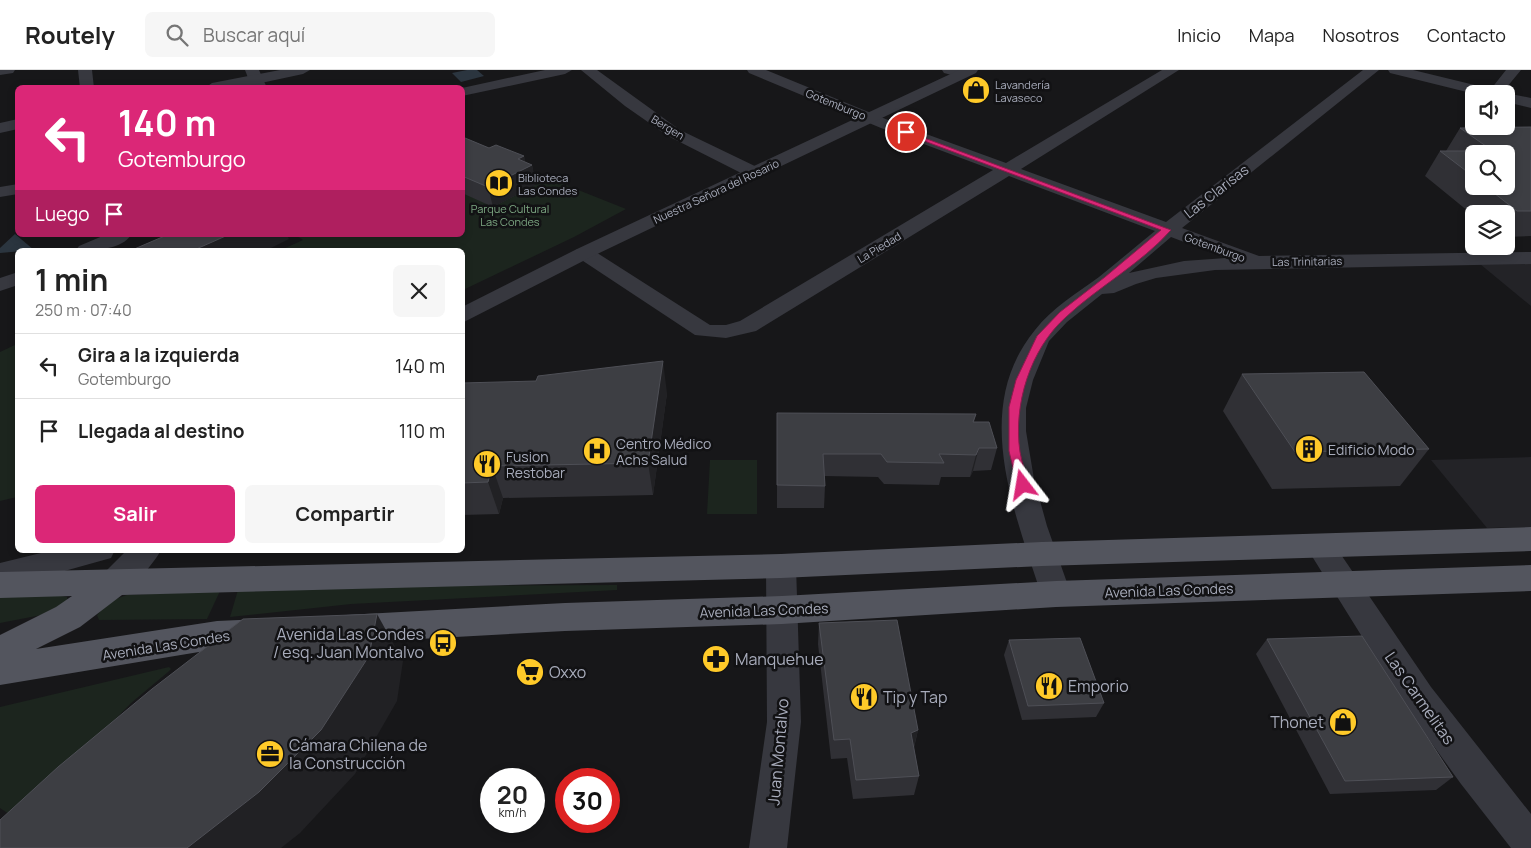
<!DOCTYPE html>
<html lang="es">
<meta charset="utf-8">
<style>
body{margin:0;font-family:Manrope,sans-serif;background:#f6f6f6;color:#222;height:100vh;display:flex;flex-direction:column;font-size:19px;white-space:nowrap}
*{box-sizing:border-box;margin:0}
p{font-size:16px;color:#767676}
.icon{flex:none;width:28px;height:28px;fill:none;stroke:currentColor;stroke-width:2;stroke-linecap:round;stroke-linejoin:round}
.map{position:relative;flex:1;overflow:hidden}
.side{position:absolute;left:15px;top:178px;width:450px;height:305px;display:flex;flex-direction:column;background:#fff;border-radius:8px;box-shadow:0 2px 8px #0003}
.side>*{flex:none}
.banner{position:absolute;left:15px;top:15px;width:450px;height:152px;border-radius:8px;box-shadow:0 2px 8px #0003;background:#db2777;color:#fff;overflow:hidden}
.tools{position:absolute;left:1465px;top:15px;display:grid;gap:10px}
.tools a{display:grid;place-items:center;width:50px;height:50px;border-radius:8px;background:#fff;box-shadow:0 2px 8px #0003;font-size:25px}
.speed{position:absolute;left:480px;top:698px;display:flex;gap:10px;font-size:25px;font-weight:700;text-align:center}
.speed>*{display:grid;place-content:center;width:65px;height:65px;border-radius:50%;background:#fff;box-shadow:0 2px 8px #0003;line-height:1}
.speed small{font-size:12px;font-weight:400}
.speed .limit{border:8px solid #d22;background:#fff;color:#111}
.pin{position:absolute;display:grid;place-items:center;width:42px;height:42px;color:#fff;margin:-21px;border:2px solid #fff;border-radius:50%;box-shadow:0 1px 5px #0007}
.me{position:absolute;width:55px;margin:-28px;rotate:346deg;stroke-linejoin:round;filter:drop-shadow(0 0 4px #0008)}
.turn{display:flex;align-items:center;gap:18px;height:105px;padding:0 20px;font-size:22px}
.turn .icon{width:65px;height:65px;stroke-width:2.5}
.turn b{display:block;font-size:35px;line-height:42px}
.then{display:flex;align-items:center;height:48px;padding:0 20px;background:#0003;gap:10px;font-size:19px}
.round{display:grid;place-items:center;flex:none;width:52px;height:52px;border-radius:8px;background:#f6f6f6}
.overview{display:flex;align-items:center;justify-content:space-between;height:85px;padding:0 20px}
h1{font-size:30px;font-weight:700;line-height:38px}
.button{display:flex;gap:10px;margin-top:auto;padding:10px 20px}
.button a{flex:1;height:58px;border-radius:8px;background:#db2777;color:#fff;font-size:20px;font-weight:700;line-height:58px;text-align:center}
.button a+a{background:#f6f6f6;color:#222}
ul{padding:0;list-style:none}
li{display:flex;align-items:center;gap:15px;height:65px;padding:0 20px;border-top:1px solid #e0e0e0}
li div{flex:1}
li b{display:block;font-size:19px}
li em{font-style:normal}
header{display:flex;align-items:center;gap:30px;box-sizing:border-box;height:70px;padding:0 25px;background:#fff;border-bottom:1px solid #e0e0e0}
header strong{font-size:24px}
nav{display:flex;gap:28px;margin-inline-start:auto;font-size:18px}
.search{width:350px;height:45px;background:#f6f6f6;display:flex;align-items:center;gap:12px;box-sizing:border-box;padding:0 18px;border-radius:8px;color:#767676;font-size:19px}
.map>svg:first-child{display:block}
.built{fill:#232327}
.green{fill:#1c251e}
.water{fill:#2b353f}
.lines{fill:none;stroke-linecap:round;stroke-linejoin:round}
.minor{fill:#37383f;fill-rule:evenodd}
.tertiary{fill:#37383f;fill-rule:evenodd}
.primary{fill:#53555e;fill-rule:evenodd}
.wall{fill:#303035;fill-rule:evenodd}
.shaded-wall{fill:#212124}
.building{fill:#3d3e43;stroke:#4e4f56}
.route{fill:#db2777;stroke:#8e194d}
.labels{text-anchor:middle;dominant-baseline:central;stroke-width:5;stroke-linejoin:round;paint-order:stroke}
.far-poi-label{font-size:11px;fill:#a8acbb;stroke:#121214;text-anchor:start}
.far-street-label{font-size:11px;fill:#a8acbb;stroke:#121214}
.far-park-label{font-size:11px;fill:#7da883;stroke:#121214}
.street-label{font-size:14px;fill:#a8acbb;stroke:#121214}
.poi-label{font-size:14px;fill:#a8acbb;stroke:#121214;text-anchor:start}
.near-poi-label{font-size:16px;fill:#a8acbb;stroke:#121214;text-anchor:start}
.near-street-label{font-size:16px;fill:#a8acbb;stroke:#121214}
</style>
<header>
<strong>Routely</strong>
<div class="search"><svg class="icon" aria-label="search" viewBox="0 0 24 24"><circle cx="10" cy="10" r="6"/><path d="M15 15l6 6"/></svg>Buscar aquí</div>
<nav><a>Inicio</a><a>Mapa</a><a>Nosotros</a><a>Contacto</a></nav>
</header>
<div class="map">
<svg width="1531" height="778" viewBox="0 0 1531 778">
<rect width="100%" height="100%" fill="#171719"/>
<g class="built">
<polygon points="1531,193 1531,236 1480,194"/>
<polygon points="1531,387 1531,457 1487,458 1431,390"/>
</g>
<g class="green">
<polygon points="463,74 626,139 574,167 463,220 462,180 281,180 303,170 297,166 300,165 462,165"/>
<polygon points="17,274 17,427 0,431 0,282"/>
<polygon points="710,390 757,390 757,444 707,444"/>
<polygon points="617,515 617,520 351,534 230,547 238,520 374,516"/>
<polygon points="220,521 207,549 99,550 97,545 110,531 127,525"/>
<polygon points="56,525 67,527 68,536 57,542 0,553 0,526"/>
<polygon points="169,597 171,599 168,602 131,633 18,750 0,738 0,637"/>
</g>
<g class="water">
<polygon points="467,0 477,0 484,6 461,12 452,3"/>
<polygon points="15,164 34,180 0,183 0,178"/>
</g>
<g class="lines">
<g class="minor">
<polygon points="0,0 15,0 13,3 0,5"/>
<polygon points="78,0 92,0 94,18 80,18"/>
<polygon points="245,0 259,0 267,18 252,18"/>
<polygon points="545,0 572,0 565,4 462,26 462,18"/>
<polygon points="581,0 597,0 680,60 761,99 764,103 761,107 749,107 668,66 625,36"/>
<path d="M747,0h19l127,52 113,41 156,-93h17l-158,99 145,53 197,-152h16l-197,158 77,28 272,-4v12l-316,6 -59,8 -20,6 -22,9 -12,1 -35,28 -18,19 -16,39 -7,28v23l8,48 13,47 24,68 -4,9 -11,3 -11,-3 -4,-9c-27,-84 -70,-186 -6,-264 17,-22 42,-37 64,-53 19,-15 37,-31 56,-46l-146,-55 -253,155 -30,7 -31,-3 -118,-78 -3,-4 3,-4h14l119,76h16l14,-4 253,-151 -112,-42 -132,-55zM1171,167l55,21 -42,3 -55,12z"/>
<polygon points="942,0 965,0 970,4 963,8 944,3"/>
<polygon points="1388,0 1413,0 1491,19 1506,0 1521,0 1502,23 1506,23 1531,28 1531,38 1506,32 1506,24 1475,24 1390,3"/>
<polygon points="18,114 18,124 0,127 0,117"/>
<path d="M105,165h26c-11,16 -38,15 -55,15l3,-4z"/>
<polygon points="18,202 18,215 0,221 0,208"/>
<polygon points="1319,464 1329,467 1431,617 1531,744 1531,778 1511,778 1461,714 1407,639 1305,475 1309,467"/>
<polygon points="781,484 791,488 796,496 801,652 787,778 749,778 767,652 766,496 771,488"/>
</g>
<g class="tertiary">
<polygon points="280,0 310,0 303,4 238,18 205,18 212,13"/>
<polygon points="959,0 978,0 976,3 591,187 462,253 462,237 577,179"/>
<polygon points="18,49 18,59 0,63 0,53"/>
<polygon points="53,480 115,480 111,488 0,519 0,493"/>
<path d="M127,480h34c-6,12 -34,46 -48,47 -3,0 -8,-3 -11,-4l-5,-9 5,-9z"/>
</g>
<g class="primary">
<polygon points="1531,457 1531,481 1042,496 781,508 122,525 80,557 36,579 217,551 261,549 273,553 278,563 273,573 261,577 217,579 0,615 0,565 56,537 72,526 0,528 0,502 781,484 1042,472"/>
<polygon points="1531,495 1531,521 1056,537 782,554 565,561 346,573 334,569 329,559 334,549 346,545 565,533 782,526 1056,511"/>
</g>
</g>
<g class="wall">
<path d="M1531,57v109l-25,1v-23h-32v2l-49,-40 15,-25h6l14,-23zM1474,84l32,32h-32z"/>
<polygon points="462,69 489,78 524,86 525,93 532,95 536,115 493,137 462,123"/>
<polygon points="1242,304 1429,379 1400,416 1272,419 1223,341"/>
<polygon points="462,313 667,323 653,425 503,428 499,444 462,445"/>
<polygon points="777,343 976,344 974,352 997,378 991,400 973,401 970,407 941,407 939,415 884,414 878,407 824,406 825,416 824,438 777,438"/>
<polygon points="819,553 918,660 914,678 919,706 914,725 853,729 847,688 831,689 818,574"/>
<polygon points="1267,569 1453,707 1436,720 1330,724 1256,584"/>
<polygon points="1009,570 1104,633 1096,647 1022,650 1004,585"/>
</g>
<g class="shaded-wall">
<polygon points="524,86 527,98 532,95 536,115 493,137 488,117 518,89"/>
<polygon points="228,165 287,165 289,169 267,180 194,180"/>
<polygon points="663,291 667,323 653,425 648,393"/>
<polygon points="979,378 973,401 970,407 976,385"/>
<polygon points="492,396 503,428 499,444 488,412"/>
<polygon points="377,544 403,591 397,631 355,704 300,763 281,778 187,778"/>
<polygon points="918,660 913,680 911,663"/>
</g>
<g class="building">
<polygon points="1531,57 1531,141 1517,141 1485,116 1506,116 1506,84 1474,84 1474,107 1440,81 1493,81 1460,58"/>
<polygon points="465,68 489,78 496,75 524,86 518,89 532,95 488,117 462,106 462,69"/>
<polygon points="167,165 228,165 194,180 132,180"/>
<polygon points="663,291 648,393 492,396 488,412 462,413 462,313 536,311 538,306"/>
<polygon points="1364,302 1429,379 1295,382 1242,304"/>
<polygon points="777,343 976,344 973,352 989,352 997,378 979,378 976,385 939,384 944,393 887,392 881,384 823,384 825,416 777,415"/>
<polygon points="377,544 369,586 321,660 259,722 187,778 0,778 0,750 58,697 152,619 243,549"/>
<polygon points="897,550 918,660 911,663 919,706 856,710 850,669 834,670 819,553"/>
<polygon points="1362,566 1453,707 1345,711 1267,569"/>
<polygon points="1080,568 1104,633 1028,636 1009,570"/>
</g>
<path class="route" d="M903,60l268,100c-30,34 -72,56 -105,87 -36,32 -53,88 -46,135 2,11 6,22 9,33l-2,3h-8l-2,-3 -8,-34v-44l7,-27 21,-44 23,-24 45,-35 56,-47 -258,-97z"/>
<defs>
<symbol id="shop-disc" viewBox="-11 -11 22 22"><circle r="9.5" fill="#ffca29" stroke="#121214"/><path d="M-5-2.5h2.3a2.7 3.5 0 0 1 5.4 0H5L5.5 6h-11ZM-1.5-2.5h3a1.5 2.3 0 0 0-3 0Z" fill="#111"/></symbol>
<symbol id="library-disc" viewBox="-11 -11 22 22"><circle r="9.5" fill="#ffca29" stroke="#121214"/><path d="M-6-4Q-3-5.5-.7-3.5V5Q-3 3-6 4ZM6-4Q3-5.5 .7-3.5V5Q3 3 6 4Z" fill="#111"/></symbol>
<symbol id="building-disc" viewBox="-11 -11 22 22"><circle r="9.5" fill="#ffca29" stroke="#121214"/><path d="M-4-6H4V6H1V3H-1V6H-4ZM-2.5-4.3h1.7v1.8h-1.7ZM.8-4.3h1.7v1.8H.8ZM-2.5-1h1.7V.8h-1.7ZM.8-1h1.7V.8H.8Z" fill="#111"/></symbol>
<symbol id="hospital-disc" viewBox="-11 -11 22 22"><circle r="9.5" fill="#ffca29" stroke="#121214"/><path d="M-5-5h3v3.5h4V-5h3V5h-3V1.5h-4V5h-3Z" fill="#111"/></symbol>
<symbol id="restaurant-disc" viewBox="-11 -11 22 22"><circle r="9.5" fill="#ffca29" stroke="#121214"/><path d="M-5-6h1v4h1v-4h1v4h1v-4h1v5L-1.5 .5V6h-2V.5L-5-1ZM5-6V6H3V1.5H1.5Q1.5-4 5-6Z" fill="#111"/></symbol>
<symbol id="bus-disc" viewBox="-11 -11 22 22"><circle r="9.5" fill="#ffca29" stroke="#121214"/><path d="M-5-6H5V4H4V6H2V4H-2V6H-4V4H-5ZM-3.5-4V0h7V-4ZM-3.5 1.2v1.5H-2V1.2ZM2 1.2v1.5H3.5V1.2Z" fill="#111"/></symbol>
<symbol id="pharmacy-disc" viewBox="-11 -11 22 22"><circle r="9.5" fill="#ffca29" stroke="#121214"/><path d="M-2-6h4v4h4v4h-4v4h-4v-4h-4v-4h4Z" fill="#111"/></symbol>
<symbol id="supermarket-disc" viewBox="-11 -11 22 22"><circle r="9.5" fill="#ffca29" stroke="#121214"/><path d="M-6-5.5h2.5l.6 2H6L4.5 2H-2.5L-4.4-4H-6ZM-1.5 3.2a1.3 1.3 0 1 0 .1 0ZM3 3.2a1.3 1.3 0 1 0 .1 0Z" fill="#111"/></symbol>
<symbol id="office-disc" viewBox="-11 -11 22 22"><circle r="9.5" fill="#ffca29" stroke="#121214"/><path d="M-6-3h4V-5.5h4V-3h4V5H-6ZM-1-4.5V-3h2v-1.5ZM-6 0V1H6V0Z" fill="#111"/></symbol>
</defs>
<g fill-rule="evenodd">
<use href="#shop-disc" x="960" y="4" width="32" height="32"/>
<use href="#library-disc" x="483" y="97" width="32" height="32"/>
<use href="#building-disc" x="1293" y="363" width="32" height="32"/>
<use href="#hospital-disc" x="581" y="365" width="32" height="32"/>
<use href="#restaurant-disc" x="471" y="378" width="32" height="32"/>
<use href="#bus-disc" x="427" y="557" width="32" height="32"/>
<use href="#pharmacy-disc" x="700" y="573" width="32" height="32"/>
<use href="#supermarket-disc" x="514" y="586" width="32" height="32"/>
<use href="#restaurant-disc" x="1033" y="600" width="32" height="32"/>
<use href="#restaurant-disc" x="848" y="611" width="32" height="32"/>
<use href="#shop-disc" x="1327" y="636" width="32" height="32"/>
<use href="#office-disc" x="254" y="668" width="32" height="32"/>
</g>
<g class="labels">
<g class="far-poi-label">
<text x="995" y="14">Lavandería<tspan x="995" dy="13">Lavaseco</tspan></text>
<text x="518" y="107">Biblioteca<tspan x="518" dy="13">Las Condes</tspan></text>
</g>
<g class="far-street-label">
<text transform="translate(836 34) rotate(22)">Gotemburgo</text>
<text transform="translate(668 57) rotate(31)">Bergen</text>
<text transform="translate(716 121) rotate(-25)">Nuestra Señora del Rosario</text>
<text transform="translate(879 177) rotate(-31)">La Piedad</text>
<text transform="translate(1215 177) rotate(20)">Gotemburgo</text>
<text transform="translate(1307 191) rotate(-1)">Las Trinitarias</text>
</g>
<g class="far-park-label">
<text x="510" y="138">Parque Cultural<tspan x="510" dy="13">Las Condes</tspan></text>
</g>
<g class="street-label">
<text transform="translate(1216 121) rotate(-38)">Las Clarisas</text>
<text transform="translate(1169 520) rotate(-2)">Avenida Las Condes</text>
<text transform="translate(764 540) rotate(-2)">Avenida Las Condes</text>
<text transform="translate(166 575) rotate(-9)">Avenida Las Condes</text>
</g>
<g class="poi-label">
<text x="616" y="373">Centro Médico<tspan x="616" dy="16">Achs Salud</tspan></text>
<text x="1328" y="379">Edificio Modo</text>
<text x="506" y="386">Fusion<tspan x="506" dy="16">Restobar</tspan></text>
</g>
<g class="near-poi-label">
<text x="424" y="564" text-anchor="end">Avenida Las Condes<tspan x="424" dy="18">/ esq. Juan Montalvo</tspan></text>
<text x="735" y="589">Manquehue</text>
<text x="549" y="602">Oxxo</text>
<text x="1068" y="616">Emporio</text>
<text x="883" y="627">Tip y Tap</text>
<text x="1324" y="652" text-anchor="end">Thonet</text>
<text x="289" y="675">Cámara Chilena de<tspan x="289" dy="18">la Construcción</tspan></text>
</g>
<g class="near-street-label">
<text transform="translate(1420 628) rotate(55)">Las Carmelitas</text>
<text transform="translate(778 682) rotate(-85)">Juan Montalvo</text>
</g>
</g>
</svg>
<div class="tools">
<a><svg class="icon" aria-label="sound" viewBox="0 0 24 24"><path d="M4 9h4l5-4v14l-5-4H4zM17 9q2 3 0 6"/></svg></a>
<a><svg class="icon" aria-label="search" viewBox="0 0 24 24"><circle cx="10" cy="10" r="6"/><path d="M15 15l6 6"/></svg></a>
<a><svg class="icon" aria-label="layers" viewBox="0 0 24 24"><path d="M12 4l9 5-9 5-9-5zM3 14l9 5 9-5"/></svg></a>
</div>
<div class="speed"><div>20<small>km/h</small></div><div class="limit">30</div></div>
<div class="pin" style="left:906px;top:62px;background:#d93025"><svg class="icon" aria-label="arrive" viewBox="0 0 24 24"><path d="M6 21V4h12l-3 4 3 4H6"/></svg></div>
<svg class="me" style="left:1023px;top:415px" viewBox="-20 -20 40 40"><path d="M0-17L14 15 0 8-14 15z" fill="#db2777" stroke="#fff" stroke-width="4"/></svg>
<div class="banner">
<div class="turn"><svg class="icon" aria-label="left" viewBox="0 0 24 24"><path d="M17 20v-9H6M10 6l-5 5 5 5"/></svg><div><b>140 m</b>Gotemburgo</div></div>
<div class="then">Luego<svg class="icon" aria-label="arrive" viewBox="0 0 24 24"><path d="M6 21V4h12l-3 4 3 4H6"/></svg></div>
</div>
<section class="side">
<div class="overview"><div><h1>1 min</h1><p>250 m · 07:40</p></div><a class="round"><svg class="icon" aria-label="close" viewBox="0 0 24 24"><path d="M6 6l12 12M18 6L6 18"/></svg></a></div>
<ul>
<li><svg class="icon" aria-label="left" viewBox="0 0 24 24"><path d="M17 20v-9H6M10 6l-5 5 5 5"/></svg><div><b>Gira a la izquierda</b><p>Gotemburgo</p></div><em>140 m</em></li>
<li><svg class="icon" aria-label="arrive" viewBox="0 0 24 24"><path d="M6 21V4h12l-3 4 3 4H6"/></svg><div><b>Llegada al destino</b></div><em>110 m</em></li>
</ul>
<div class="button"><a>Salir</a><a>Compartir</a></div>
</section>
</div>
